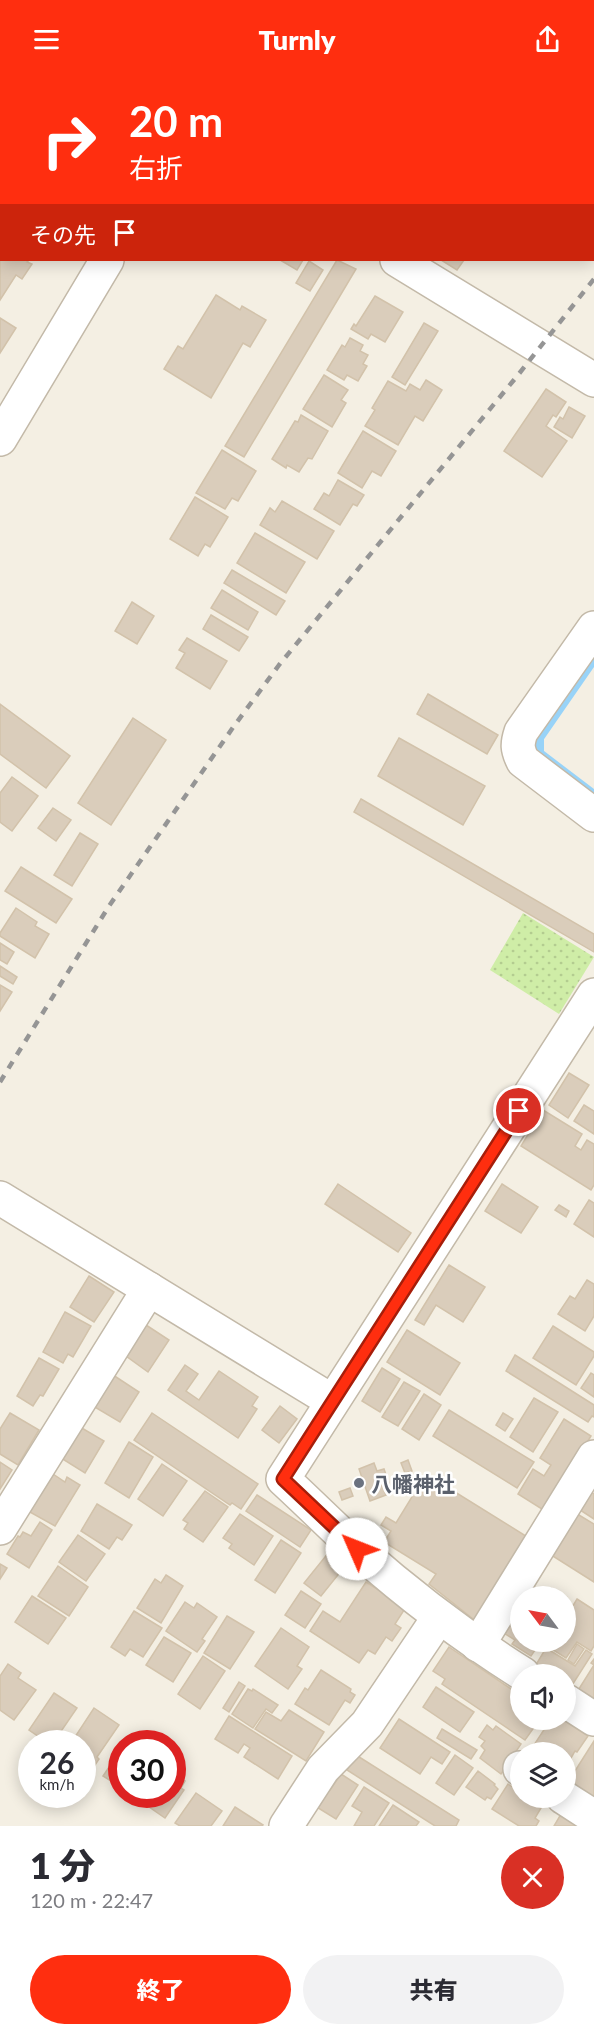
<!DOCTYPE html>
<html lang="ja">
<meta charset="utf-8">
<style>
body{margin:0;font-family:Lato,"Noto Sans JP",sans-serif;background:#f2f2f3;color:#2b2b33;height:100vh;display:flex;flex-direction:column;font-size:22px;white-space:nowrap}
*{box-sizing:border-box;margin:0}
p{font-size:20px;color:#7c7c81}
.icon{flex:none;width:33px;height:33px;fill:none;stroke:currentColor;stroke-width:2;stroke-linecap:round;stroke-linejoin:round}
.map{position:relative;height:1748px;overflow:hidden}
.panel{display:flex;flex-direction:column;background:#fff;flex:1}
.panel>*{flex:none}
.top-card{position:absolute;left:0px;top:0px;width:594px;height:183px;box-shadow:0 3px 15px #0003;background:#ff2e0f;color:#fff;overflow:hidden}
.needle{width:39px;rotate:302deg}
.buttons{position:absolute;left:510px;top:1508px;display:grid;gap:12px}
.buttons a{display:grid;place-items:center;width:66px;height:66px;border-radius:50%;background:#fff;box-shadow:0 3px 15px #0003;font-size:30px}
.speed{position:absolute;left:18px;top:1652px;display:flex;gap:12px;font-size:30px;font-weight:700;text-align:center}
.speed>*{display:grid;place-content:center;width:78px;height:78px;border-radius:50%;background:#fff;box-shadow:0 3px 15px #0003;line-height:1}
.speed small{font-size:15px;font-weight:400}
.speed .limit{border:9px solid #d22;background:#fff;color:#111}
.pin{position:absolute;display:grid;place-items:center;width:51px;height:51px;color:#fff;margin:-26px;border:3px solid #fff;border-radius:50%;box-shadow:0 2px 6px #0007}
.me{position:absolute;width:66px;margin:-33px;rotate:314deg;stroke-linejoin:round;filter:drop-shadow(0 0 4px #0008)}
.turn{display:flex;align-items:center;gap:21px;height:126px;padding:0 30px;font-size:27px}
.turn .icon{width:78px;height:78px;stroke-width:2.5}
.turn b{display:block;font-size:42px;line-height:51px}
.then{display:flex;align-items:center;height:57px;padding:0 30px;background:#0003;gap:12px;font-size:22px}
.round{display:grid;place-items:center;flex:none;width:63px;height:63px;border-radius:32px;background:#f2f2f3}
.summary{display:flex;align-items:center;justify-content:space-between;height:102px;padding:0 30px}
h1{font-size:36px;font-weight:800;line-height:45px}
.primary-button{display:flex;gap:12px;margin-top:auto;padding:12px 30px}
.primary-button a{flex:1;height:69px;border-radius:36px;background:#ff2e0f;color:#fff;font-size:24px;font-weight:800;line-height:69px;text-align:center}
.primary-button a+a{background:#f2f2f3;color:#2b2b33}
header{display:flex;justify-content:space-between;align-items:center;height:78px;padding:0 30px;background:#ff2e0f;color:#fff;font-size:27px;font-weight:800}
.map>svg:first-child{display:block}
.park{fill:url(#park-dots)}
.lines{fill:none;stroke-linecap:round;stroke-linejoin:round}
.stream{stroke:#98d3f8;stroke-width:8}
.building{fill:#dacdbb;stroke:#d2c2aa;stroke-width:1.5}
.minor-casing{stroke:#c3b9a8;stroke-width:36}
.minor{stroke:#fff;stroke-width:33}
.rail{stroke:#959595;stroke-width:4.5;stroke-dasharray:8 8;stroke-linecap:butt}
.route-casing{stroke:#a61e0a;stroke-width:15}
.route{stroke:#ff2e0f;stroke-width:10}
.worship-dot{fill:#6b7280;stroke:#fff;stroke-width:2}
.labels{text-anchor:middle;dominant-baseline:central;stroke-width:5;stroke-linejoin:round;paint-order:stroke}
.worship-label{font-size:21px;font-weight:bold;fill:#5b616d;stroke:#fff;text-anchor:start}
</style>
<header><svg class="icon" aria-label="menu" viewBox="0 0 24 24"><path d="M4 6h16M4 12h16M4 18h16"/></svg>Turnly<svg class="icon" aria-label="share" viewBox="0 0 24 24"><path d="M12 15V3M7 8l5-5 5 5M5 13v7h14v-7"/></svg></header>
<div class="map">
<svg width="594" height="1748" viewBox="0 0 594 1748">
<defs>
<pattern id="park-dots" width="8" height="8" patternUnits="userSpaceOnUse" patternTransform="scale(1.5)"><rect width="8" height="8" fill="#cfeda7"/><path d="M2 2h.1M6 6h.1" fill="none" stroke="#b3cc90" stroke-width="1.8" stroke-linecap="round"/></pattern>
</defs>
<rect width="100%" height="100%" fill="#f4efe3"/>
<polygon class="park" points="523,835 594,879 559,936 490,892"/>
<g class="lines">
<polyline class="stream" points="594,582 540,660 540,675 594,716"/>
</g>
<g class="building">
<polygon points="397,0 443,0 445,2 396,2"/>
<polygon points="0,148 2,149 2,182 29,182 27,184 32,186 22,201 16,197 0,222"/>
<polygon points="280,182 303,182 297,192"/>
<polygon points="337,182 356,191 244,379 225,368"/>
<polygon points="441,182 464,182 457,192"/>
<polygon points="309,183 323,192 310,213 296,205"/>
<polygon points="216,217 240,232 242,228 266,242 250,269 243,265 211,320 164,291 178,268 183,271"/>
<polygon points="375,218 403,234 385,264 371,256 368,261 351,251 354,246 356,248"/>
<polygon points="0,240 16,250 0,275"/>
<polygon points="424,245 438,253 405,307 392,299"/>
<polygon points="350,260 363,267 360,273 368,277 363,286 367,288 358,303 347,297 344,302 327,292 342,267 345,269"/>
<polygon points="324,297 348,312 341,322 346,325 332,349 303,331"/>
<polygon points="426,302 442,312 423,343 415,338 398,367 365,348 375,332 372,330 388,303 406,313 410,306 420,312"/>
<polygon points="546,311 566,324 556,339 553,337 546,348 567,363 542,399 504,373"/>
<polygon points="569,329 585,338 572,360 554,349 560,339 563,341"/>
<polygon points="301,337 328,353 312,381 308,380 299,394 287,387 286,390 272,381 295,343 298,344"/>
<polygon points="363,353 396,373 381,398 372,393 362,410 338,395"/>
<polygon points="222,372 256,393 238,423 232,420 225,431 196,415"/>
<polygon points="338,402 364,417 357,428 353,426 340,447 314,431 324,415 329,418"/>
<polygon points="195,419 228,439 210,469 205,466 198,478 170,461"/>
<polygon points="282,423 334,453 317,481 260,447 270,430 275,434"/>
<polygon points="255,455 305,484 286,515 237,485"/>
<polygon points="232,492 285,523 276,537 224,505"/>
<polygon points="222,512 258,534 248,552 211,530"/>
<polygon points="132,524 154,538 137,566 115,553"/>
<polygon points="211,537 248,559 239,573 203,551"/>
<polygon points="187,560 227,583 210,611 176,590 185,575 179,572"/>
<polygon points="428,616 498,657 487,676 417,636"/>
<polygon points="0,626 70,678 46,710 0,676"/>
<polygon points="133,640 166,662 111,747 78,725"/>
<polygon points="399,660 485,708 463,747 378,698"/>
<polygon points="12,699 38,718 12,753 0,744 0,715"/>
<polygon points="361,721 594,856 594,874 354,734"/>
<polygon points="53,730 71,742 56,763 38,750"/>
<polygon points="80,755 98,766 72,808 54,797"/>
<polygon points="21,789 72,821 56,845 5,813"/>
<polygon points="16,830 37,844 35,848 49,856 35,880 0,858 0,855"/>
<polygon points="0,865 14,874 7,886 0,882"/>
<polygon points="0,888 17,899 13,906 0,898"/>
<polygon points="0,907 12,914 0,933"/>
<polygon points="569,995 589,1007 568,1040 549,1027"/>
<polygon points="584,1027 594,1033 594,1056 574,1043"/>
<polygon points="543,1032 582,1056 575,1068 581,1072 587,1062 594,1066 594,1107 591,1112 521,1068"/>
<polygon points="338,1106 411,1155 398,1174 325,1126"/>
<polygon points="502,1106 538,1129 521,1155 485,1133"/>
<polygon points="589,1122 594,1125 594,1159 574,1146"/>
<polygon points="559,1127 569,1133 566,1139 555,1132"/>
<polygon points="449,1187 485,1209 463,1244 436,1227 424,1247 415,1242"/>
<polygon points="89,1198 114,1214 94,1244 70,1229"/>
<polygon points="587,1202 594,1206 594,1238 585,1253 558,1236 570,1218 575,1221"/>
<polygon points="65,1234 91,1248 73,1279 68,1276 63,1285 43,1274"/>
<polygon points="146,1247 169,1262 148,1294 126,1278"/>
<polygon points="553,1248 594,1274 594,1278 576,1307 533,1280"/>
<polygon points="407,1252 460,1285 440,1317 387,1284"/>
<polygon points="515,1277 594,1327 594,1339 592,1338 588,1344 506,1293"/>
<polygon points="39,1280 59,1291 43,1318 40,1317 33,1328 17,1318"/>
<polygon points="185,1287 198,1296 186,1313 199,1322 219,1293 258,1319 252,1328 257,1331 238,1360 168,1312"/>
<polygon points="382,1290 400,1301 380,1334 362,1323"/>
<polygon points="591,1295 594,1297 594,1319 581,1310"/>
<polygon points="113,1297 139,1314 120,1344 93,1328"/>
<polygon points="404,1304 420,1313 398,1348 382,1339"/>
<polygon points="424,1316 441,1327 419,1362 402,1351"/>
<polygon points="534,1320 558,1334 533,1374 510,1359"/>
<polygon points="280,1328 297,1341 279,1365 262,1352"/>
<polygon points="449,1332 534,1384 517,1410 433,1358"/>
<polygon points="10,1335 39,1352 18,1387 0,1376 0,1351"/>
<polygon points="152,1335 258,1406 241,1431 232,1425 230,1427 134,1362"/>
<polygon points="503,1335 513,1341 505,1353 496,1347"/>
<polygon points="564,1341 591,1358 545,1433 518,1416 533,1391 544,1398 551,1387 540,1380"/>
<polygon points="80,1349 104,1363 85,1395 61,1380"/>
<polygon points="129,1364 153,1379 129,1420 105,1405"/>
<polygon points="408,1382 412,1393 405,1395 401,1385"/>
<polygon points="0,1384 12,1392 0,1411"/>
<polygon points="374,1385 377,1393 384,1391 389,1405 382,1408 386,1417 370,1423 359,1391"/>
<polygon points="162,1386 187,1403 163,1438 138,1421"/>
<polygon points="53,1396 65,1404 67,1399 80,1407 55,1448 28,1433 45,1402 48,1404"/>
<polygon points="426,1396 529,1460 477,1544 429,1506 436,1496 384,1464 391,1453 381,1447 386,1439 396,1445"/>
<polygon points="350,1410 353,1418 342,1422 339,1414"/>
<polygon points="588,1412 594,1416 594,1441 577,1430"/>
<polygon points="205,1413 228,1429 203,1464 184,1451 188,1445 183,1442"/>
<polygon points="257,1417 311,1452 300,1469 246,1433"/>
<polygon points="97,1426 132,1447 122,1462 117,1459 109,1471 81,1453"/>
<polygon points="574,1434 594,1446 594,1504 548,1475"/>
<polygon points="240,1436 273,1458 254,1487 229,1470 232,1466 223,1460"/>
<polygon points="40,1444 52,1452 29,1490 7,1476 18,1458 20,1459 23,1454 31,1458"/>
<polygon points="78,1457 105,1476 86,1503 59,1484"/>
<polygon points="281,1462 301,1475 275,1515 255,1502"/>
<polygon points="329,1474 346,1487 321,1518 304,1505"/>
<polygon points="0,1486 7,1490 0,1501"/>
<polygon points="58,1488 88,1509 69,1538 38,1518"/>
<polygon points="166,1497 183,1508 161,1545 137,1530 155,1501 161,1505"/>
<polygon points="366,1504 406,1529 395,1546 401,1550 392,1563 386,1559 375,1576 368,1572 359,1585 310,1553 323,1533 340,1544"/>
<polygon points="531,1507 547,1517 551,1510 565,1518 525,1518"/>
<polygon points="301,1513 321,1526 305,1550 285,1537"/>
<polygon points="32,1518 66,1540 48,1566 15,1544"/>
<polygon points="577,1521 594,1532 594,1568 591,1573 577,1564 566,1580 547,1568 551,1563 566,1563 566,1539"/>
<polygon points="185,1524 194,1530 197,1525 217,1539 202,1561 205,1563 197,1574 166,1553"/>
<polygon points="517,1531 520,1533 520,1563 541,1563 531,1578 512,1566 515,1562 502,1554"/>
<polygon points="134,1533 162,1550 143,1579 130,1571 125,1578 111,1569"/>
<polygon points="227,1538 254,1554 230,1591 204,1575"/>
<polygon points="281,1550 309,1569 297,1588 302,1591 288,1611 255,1588"/>
<polygon points="164,1559 191,1575 173,1604 146,1587"/>
<polygon points="577,1566 584,1571 574,1586 568,1582"/>
<polygon points="449,1569 520,1617 520,1641 540,1641 525,1662 442,1606 445,1601 433,1593"/>
<polygon points="546,1570 575,1588 586,1572 592,1576 569,1612 566,1610 566,1596 543,1596 534,1590"/>
<polygon points="203,1578 225,1593 200,1631 178,1616"/>
<polygon points="594,1581 594,1624 577,1614 594,1587 591,1585"/>
<polygon points="8,1586 21,1595 18,1600 36,1612 14,1642 0,1632 0,1598"/>
<polygon points="321,1592 351,1611 350,1614 355,1617 350,1625 345,1622 329,1647 295,1626 305,1610 308,1612"/>
<polygon points="239,1604 245,1608 229,1634 223,1630"/>
<polygon points="436,1609 474,1634 460,1654 423,1629"/>
<polygon points="248,1611 252,1613 253,1611 278,1627 272,1635 266,1631 253,1650 232,1636"/>
<polygon points="54,1615 77,1630 53,1665 48,1665 29,1652"/>
<polygon points="94,1630 119,1647 97,1679 99,1681 91,1693 82,1687 82,1665 71,1665"/>
<polygon points="289,1632 324,1654 306,1683 255,1651 266,1634 281,1643"/>
<polygon points="229,1638 292,1678 278,1701 244,1679 250,1670 244,1666 238,1675 215,1661"/>
<polygon points="399,1641 450,1674 442,1686 431,1679 420,1696 380,1670"/>
<polygon points="551,1641 562,1641 588,1658 577,1674 575,1673 571,1680 566,1676 566,1674 538,1674 532,1670"/>
<polygon points="487,1647 493,1652 496,1648 521,1666 501,1696 480,1680 485,1672 481,1668 485,1663 479,1659"/>
<polygon points="442,1651 477,1672 471,1681 437,1660"/>
<polygon points="594,1663 594,1720 568,1704"/>
<polygon points="122,1670 122,1710 103,1698"/>
<polygon points="356,1677 459,1742 456,1748 435,1748 347,1692"/>
<polygon points="455,1677 473,1690 454,1717 436,1705"/>
<polygon points="478,1693 495,1706 494,1707 498,1711 491,1721 487,1719 485,1722 466,1709"/>
<polygon points="172,1695 185,1703 181,1710 184,1712 165,1740 142,1724 147,1717 145,1716 172,1716"/>
<polygon points="341,1696 358,1707 336,1741 315,1728 327,1710 330,1712"/>
<polygon points="508,1706 520,1714 520,1719 528,1719 539,1726 537,1728 541,1730 535,1740 539,1743 536,1748 519,1748 492,1731"/>
<polygon points="364,1709 389,1725 374,1748 354,1748 362,1734 352,1728"/>
<polygon points="196,1715 222,1733 211,1748 180,1748 175,1745"/>
<polygon points="393,1727 419,1744 416,1748 379,1748"/>
<polygon points="235,1729 263,1747 262,1748 223,1748"/>
<polygon points="561,1736 576,1746 575,1748 554,1748"/>
</g>
<g class="lines">
<defs>
<g id="minor">
<polyline points="98,0 101,2"/>
<polyline points="217,2 218,0"/>
<polyline points="397,182 594,302"/>
<polyline points="0,361 107,182"/>
<path d="M594,550l-73,104c-4,12 -4,17 2,29l71,54"/>
<polyline points="0,1120 332,1323"/>
<polyline points="0,1450 149,1211"/>
<polyline points="478,1567 594,1379"/>
<path d="M523,1596c-59,-37 -114,-79 -166,-125 -25,-23 -49,-47 -74,-70l311,-484"/>
<polyline points="566,1623 594,1641"/>
<polyline points="520,1690 520,1691"/>
<polyline points="563,1719 594,1739"/>
<polyline points="286,1748 323,1691 367,1646 439,1539"/>
</g>
</defs>
<use href="#minor" class="minor-casing"/>
<use href="#minor" class="minor"/>
<polyline class="rail" points="0,1004 109,828 234,648 279,587 518,297 594,201"/>
</g>
<g class="lines">
<defs>
<polyline id="route" points="357,1471 283,1401 519,1033"/>
</defs>
<use href="#route" class="route-casing"/>
<use href="#route" class="route"/>
</g>
<circle class="worship-dot" cx="359" cy="1405" r="6"/>
<g class="labels">
<g class="worship-label">
<text x="371" y="1405">八幡神社</text>
</g>
</g>
</svg>
<div class="buttons">
<a><svg class="needle" viewBox="-14 -14 28 28"><path d="M0-13l5 13h-10z" fill="#e53935"/><path d="M0 13l5-13h-10z" fill="#7c7c81"/></svg></a>
<a><svg class="icon" aria-label="sound" viewBox="0 0 24 24"><path d="M4 9h4l5-4v14l-5-4H4zM17 9q2 3 0 6"/></svg></a>
<a><svg class="icon" aria-label="layers" viewBox="0 0 24 24"><path d="M12 4l9 5-9 5-9-5zM3 14l9 5 9-5"/></svg></a>
</div>
<div class="speed"><div>26<small>km/h</small></div><div class="limit">30</div></div>
<div class="pin" style="left:519px;top:1033px;background:#d93025"><svg class="icon" aria-label="arrive" viewBox="0 0 24 24"><path d="M6 21V4h12l-3 4 3 4H6"/></svg></div>
<svg class="me" style="left:357px;top:1471px" viewBox="-20 -20 40 40"><circle r="19" fill="#fff"/><path d="M0-13L10 11 0 6-10 11z" fill="#ff2e0f"/></svg>
<div class="top-card">
<div class="turn"><svg class="icon" aria-label="right" viewBox="0 0 24 24"><path d="M7 20v-9h11M14 6l5 5-5 5"/></svg><div><b>20 m</b>右折</div></div>
<div class="then">その先<svg class="icon" aria-label="arrive" viewBox="0 0 24 24"><path d="M6 21V4h12l-3 4 3 4H6"/></svg></div>
</div>
</div>
<section class="panel">
<div class="summary"><div><h1>1 分</h1><p>120 m · 22:47</p></div><a class="round" style="background:#d93025;color:#fff"><svg class="icon" aria-label="close" viewBox="0 0 24 24"><path d="M6 6l12 12M18 6L6 18"/></svg></a></div>
<div class="primary-button"><a>終了</a><a>共有</a></div>
</section>
